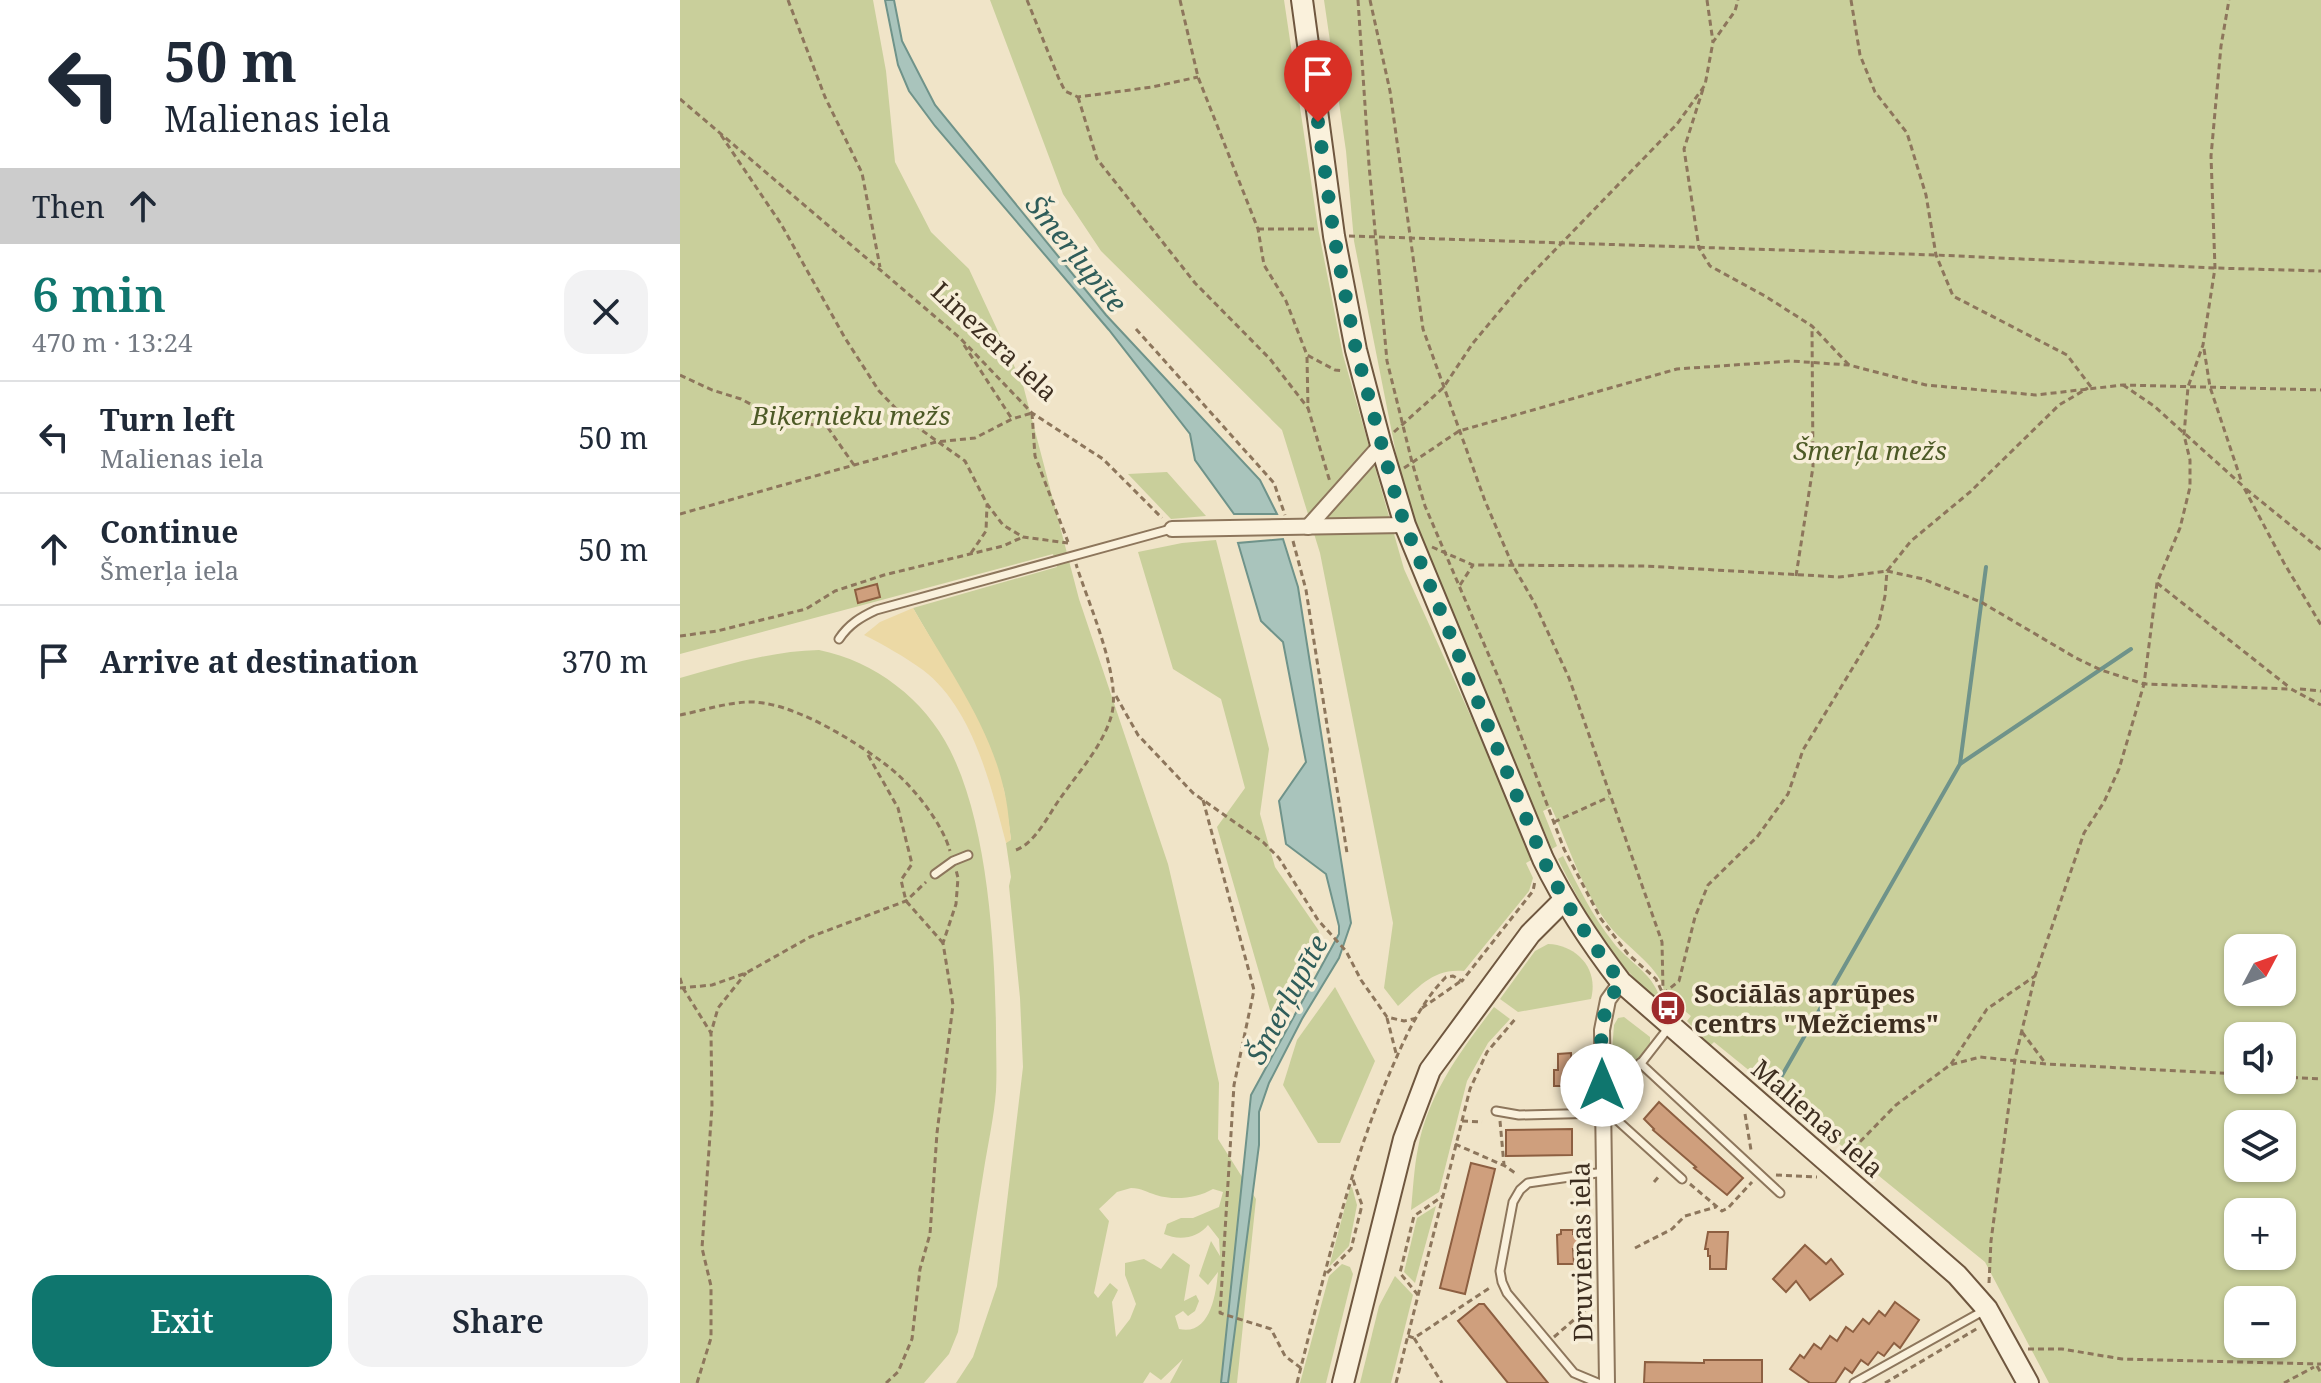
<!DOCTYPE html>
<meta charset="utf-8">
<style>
body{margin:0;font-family:"Noto Serif",serif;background:#f2f2f3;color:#1f2937;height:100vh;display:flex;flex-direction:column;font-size:30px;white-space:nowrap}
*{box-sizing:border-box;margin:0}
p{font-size:26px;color:#747a83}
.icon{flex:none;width:44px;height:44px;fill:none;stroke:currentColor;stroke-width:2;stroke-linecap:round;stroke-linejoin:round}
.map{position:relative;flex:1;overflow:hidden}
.panel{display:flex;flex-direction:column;background:#fff;width:680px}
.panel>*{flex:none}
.guide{background:#fff;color:#1f2937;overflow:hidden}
.needle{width:52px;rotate:49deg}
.fabs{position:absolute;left:1544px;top:934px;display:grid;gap:16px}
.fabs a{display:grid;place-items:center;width:72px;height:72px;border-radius:16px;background:#fff;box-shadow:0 2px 6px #0004;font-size:40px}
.pin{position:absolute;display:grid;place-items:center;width:68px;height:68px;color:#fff;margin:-82px -34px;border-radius:50% 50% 50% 0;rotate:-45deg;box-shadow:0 0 8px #0007}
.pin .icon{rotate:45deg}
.me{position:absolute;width:88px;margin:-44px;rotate:0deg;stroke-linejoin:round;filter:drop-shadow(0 0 6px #0008)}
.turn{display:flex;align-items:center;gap:28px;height:168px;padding:0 32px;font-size:36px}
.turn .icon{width:104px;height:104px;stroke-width:2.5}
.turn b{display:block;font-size:56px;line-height:68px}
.then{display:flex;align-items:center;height:76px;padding:0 32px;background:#0003;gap:16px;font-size:30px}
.round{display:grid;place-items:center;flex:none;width:84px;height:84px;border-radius:24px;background:#f2f2f3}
.headline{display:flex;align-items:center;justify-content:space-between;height:136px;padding:0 32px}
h1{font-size:48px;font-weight:600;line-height:60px;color:#0f766e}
.action{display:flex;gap:16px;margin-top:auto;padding:16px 32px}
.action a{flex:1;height:92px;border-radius:24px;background:#0f766e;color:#fff;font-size:32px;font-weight:600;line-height:92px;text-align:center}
.action a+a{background:#f2f2f3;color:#1f2937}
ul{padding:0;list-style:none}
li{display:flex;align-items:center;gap:24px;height:112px;padding:0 32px;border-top:2px solid #e0e1e3}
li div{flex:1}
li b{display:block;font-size:30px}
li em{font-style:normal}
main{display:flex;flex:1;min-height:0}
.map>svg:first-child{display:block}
.green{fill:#c9cf9b;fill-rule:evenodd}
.sand{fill:#ecd9a5}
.water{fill:#a9c4bc;stroke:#6f938a;stroke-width:2}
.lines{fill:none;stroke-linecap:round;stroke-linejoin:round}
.stream{stroke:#6f938a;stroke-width:4}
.building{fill:#cf9f7d;stroke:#8d5f41;stroke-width:2}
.lane-casing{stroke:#8d765c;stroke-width:11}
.street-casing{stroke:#8d765c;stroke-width:18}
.secondary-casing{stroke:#6f573f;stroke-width:24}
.path{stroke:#8d765c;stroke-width:3;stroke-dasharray:6 4;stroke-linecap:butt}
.lane{stroke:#faf1dc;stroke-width:7}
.street{stroke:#faf1dc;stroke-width:14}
.secondary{stroke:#faf1dc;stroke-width:20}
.route{stroke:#0f766e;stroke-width:14;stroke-dasharray:0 25.2}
.labels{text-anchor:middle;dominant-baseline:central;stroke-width:7;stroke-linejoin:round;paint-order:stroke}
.street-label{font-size:26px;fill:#3d2e20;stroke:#f7eed8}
.park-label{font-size:26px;font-style:italic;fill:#4d5a26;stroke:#f7eed8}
.poi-label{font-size:26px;font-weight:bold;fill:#3d2e20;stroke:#f7eed8;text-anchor:start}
.water-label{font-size:28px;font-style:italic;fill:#2f5d5a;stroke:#f7eed8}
</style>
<main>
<section class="panel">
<div class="guide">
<div class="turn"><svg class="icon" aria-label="left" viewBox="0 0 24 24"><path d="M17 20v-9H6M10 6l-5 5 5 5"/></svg><div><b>50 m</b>Malienas iela</div></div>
<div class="then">Then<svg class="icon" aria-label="ahead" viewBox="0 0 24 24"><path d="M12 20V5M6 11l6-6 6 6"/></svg></div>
</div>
<div class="headline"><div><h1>6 min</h1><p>470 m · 13:24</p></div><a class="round"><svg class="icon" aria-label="close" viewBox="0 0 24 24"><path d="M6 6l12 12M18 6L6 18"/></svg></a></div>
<ul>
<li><svg class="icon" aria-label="left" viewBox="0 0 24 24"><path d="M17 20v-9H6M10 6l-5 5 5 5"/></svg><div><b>Turn left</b><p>Malienas iela</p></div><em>50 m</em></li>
<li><svg class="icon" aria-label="ahead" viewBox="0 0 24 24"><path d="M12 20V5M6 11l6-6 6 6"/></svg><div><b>Continue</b><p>Šmerļa iela</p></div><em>50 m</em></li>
<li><svg class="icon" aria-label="arrive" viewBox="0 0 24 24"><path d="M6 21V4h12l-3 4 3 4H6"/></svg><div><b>Arrive at destination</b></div><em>370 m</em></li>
</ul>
<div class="action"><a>Exit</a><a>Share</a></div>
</section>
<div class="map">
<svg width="1641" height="1383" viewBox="0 0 1641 1383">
<rect width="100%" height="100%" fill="#f0e4c8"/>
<g class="green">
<path d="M0,0h193l13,71 9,91 36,70 38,37 54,116 56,214 89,265 51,219 -1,56 38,60 -19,184h-67l13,-24 -22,21 -11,-8 -7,11h-187l17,-26 24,-71 26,-219 -3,-69 -11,-112 2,-9 -5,-34 5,-4 -7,-49 -13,-37 -16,-38 -62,-107 144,-41 -4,-13 -373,100zM451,1188c11,0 15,4 25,7 19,6 41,3 57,-6l10,3 -4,15 -26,11h-12l-14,6 -3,10c15,7 34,4 44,-9l11,14 1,17 -9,-15 -12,35 9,9 10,-13c-2,23 -8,64 -39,57l-4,-13 8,-5 5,5 7,-5 4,-10 -3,-6 -12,6 6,-36 -17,-12 -12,16 -17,-10 -19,4v12l11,29 -6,15 -14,18 -4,-35 6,-12 -8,-7 -12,15 -4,-5 15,-72 -10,-12 18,-17z"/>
<path d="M310,0h294l34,228 25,127 61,214 131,289 -9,5 7,15 -4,13 -65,80c-31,-3 -45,16 -66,35l-14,-18 9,-65 -73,-370 -38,-123 -181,-179 -38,-57z"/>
<path d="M644,0h997v1383h-272l-64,-121 -271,-220 -4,4 -23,-25 4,-5 -17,-14 -4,4c-6,-8 -5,-19 -11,-28 -12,-20 -36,-34 -51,-54 -26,-34 -39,-78 -57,-117l-8,4 14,35 -5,3 -143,-330 -55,-278 -8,-90zM1558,948h44v44h-44zM1558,1036h44v44h-44zM1558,1124h44v44h-44zM1558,1212h44v44h-44zM1558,1300h44v44h-44z"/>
<polygon points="487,472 526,516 491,519 448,474"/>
<polygon points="536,540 589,749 580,814 595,867 639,931 635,951 592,1017 537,827 565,788 541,699 493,669 458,552 502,543"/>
<path d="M139,650c56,11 106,50 131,100 38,75 45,197 46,280 0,21 1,41 0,61 -2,26 -8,53 -12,78 -9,55 -17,109 -26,163l-9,22 -25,29h-244v-705c46,-13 92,-27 139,-28z"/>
<path d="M883,856c15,30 29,60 50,86 15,20 39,30 47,56l-2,3c-46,-40 -74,-89 -100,-142z"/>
<path d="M868,944c29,1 51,25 43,55l-73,13 -18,-13 35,-48z"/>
<polygon points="655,987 695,1061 660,1143 638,1143 603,1085 617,1040"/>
<path d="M814,1007l16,12 -22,24 -21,38 -28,111 -28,18c2,-20 3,-42 7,-62 10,-54 44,-99 76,-141z"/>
<polygon points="944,1017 970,1037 970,1043 936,1089 929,1090 934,1025 938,1018"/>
<polygon points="672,1187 677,1205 669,1246 649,1267 670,1188"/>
<polygon points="756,1206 735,1283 724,1272 737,1218"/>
<polygon points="662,1264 670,1267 673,1274 646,1383 620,1383 649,1276"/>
<polygon points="715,1276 733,1295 711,1383 680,1383 699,1306"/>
</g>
<path class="sand" d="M233,608c33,58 77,117 91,182 4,16 5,33 7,50l-5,3c-15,-57 -33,-135 -83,-173 -18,-13 -39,-25 -59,-35l16,-13z"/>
<g class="water">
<polygon points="205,0 214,0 222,41 255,105 426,315 580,480 597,514 554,514 515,460 510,434 429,330 255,126 229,91 218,65"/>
<polygon points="603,539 618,587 671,923 659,958 622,1019 589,1083 579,1112 579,1145 548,1383 541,1383 571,1095 659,934 659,926 646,874 606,844 599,801 626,762 603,642 581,621 558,543"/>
</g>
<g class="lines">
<g class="stream">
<polyline points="1280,764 1306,567"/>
<polyline points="1092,1093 1280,764 1451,649"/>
</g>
</g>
<g class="building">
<polygon points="197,584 200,597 178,603 175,590"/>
<polygon points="891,1053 892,1070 895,1070 896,1086 874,1086 874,1070 878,1070 878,1054"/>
<polygon points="979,1102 1063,1178 1047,1195 1014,1168 1016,1167 973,1130 974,1129 964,1119"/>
<polygon points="892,1129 892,1155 826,1156 826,1130"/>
<polygon points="791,1163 815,1169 785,1294 760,1288"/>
<polygon points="881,1230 893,1230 893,1234 899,1234 899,1249 893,1249 894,1264 878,1264 877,1235 881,1234"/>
<polygon points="1028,1232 1048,1232 1046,1269 1030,1269 1030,1256 1028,1256 1028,1249 1025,1249"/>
<polygon points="1125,1245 1146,1264 1151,1259 1163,1274 1130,1300 1116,1281 1106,1292 1093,1279"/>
<polygon points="1215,1302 1239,1320 1220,1348 1214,1343 1204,1356 1198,1352 1188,1365 1181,1360 1172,1373 1165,1368 1155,1383 1130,1383 1110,1369 1120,1355 1124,1358 1134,1344 1141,1349 1150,1336 1157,1341 1166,1327 1173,1332 1183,1319 1189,1324 1199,1311 1205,1316"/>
<polygon points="799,1304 804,1304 868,1383 828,1383 778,1321"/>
<polygon points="1024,1360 1082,1360 1082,1383 964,1383 965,1362 1024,1363"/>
</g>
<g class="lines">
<defs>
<g id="lane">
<path d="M159,639c10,-15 22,-22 37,-29l295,-81"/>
<polyline points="255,874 273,861 288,855"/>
<polyline points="960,1063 1100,1193"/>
<polyline points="926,1108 990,1026"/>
<polyline points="816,1111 839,1115 923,1113 938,1121 1002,1179"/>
<polyline points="918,1383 894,1373 827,1293 822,1282 820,1271 833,1202 840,1190 848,1183 924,1172"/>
<polyline points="1174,1383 1305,1310"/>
</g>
<g id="street">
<polyline points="628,527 701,445"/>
<polyline points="492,529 725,525"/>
<polyline points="927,1383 922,1030 928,1000 941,982"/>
</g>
<g id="secondary">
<path d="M622,0l32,236 22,114 25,95 24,80 138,334c22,45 48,84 78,123l336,293 30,34 41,74"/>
<polyline points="663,1383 724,1139 750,1070 850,934 883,901"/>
</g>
</defs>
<use href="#lane" class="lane-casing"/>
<use href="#street" class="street-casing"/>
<use href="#secondary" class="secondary-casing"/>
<g class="path">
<polyline points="108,0 145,97 182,173 200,267"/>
<polyline points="347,0 379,79 385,91 398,97 472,87 518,77"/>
<polyline points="500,0 518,77 578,229 584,265 606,301 627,355 655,370 664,371"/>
<polyline points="678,0 689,165 707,361 732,462 745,506 822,686 884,849 921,919 948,954 976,979 983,994"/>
<polyline points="690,0 710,91 743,329 805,501 832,564 854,602 889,678 982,942 983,990"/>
<polyline points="1027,0 1033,42"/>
<polyline points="1171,0 1180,55 1195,92 1227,133 1246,195 1256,255 1273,296 1387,355 1411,387"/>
<polyline points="1023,89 1004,149 1019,248 1030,266 1085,296 1132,326 1169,365"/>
<polyline points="398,97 417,159 515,283 590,359 628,408"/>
<polyline points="0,99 280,338 352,413 423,459 482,518"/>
<polyline points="41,135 101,224 165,338 199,391 226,419 285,461 307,504 323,525 343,537 388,543"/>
<polyline points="578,229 635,229"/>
<polyline points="669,236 1256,255 1535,268 1641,271"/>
<polyline points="456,329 594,483 605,515"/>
<polyline points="284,345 332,419"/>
<polyline points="1524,349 1530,387 1562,483"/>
<polyline points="627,357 628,408 650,482"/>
<polyline points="0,375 32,390 61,399 108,424 146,425 174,465"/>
<polyline points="1443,385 1474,406 1563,486 1604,563 1641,625"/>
<polyline points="352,413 355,456 388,542"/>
<polyline points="714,432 763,388 793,343 843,283 997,124 1025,85 1033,42 1055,11 1058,0"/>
<polyline points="724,468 779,431 997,369 1111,361 1169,365 1246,385 1356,395 1443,385 1641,390"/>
<polyline points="1566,489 1641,550"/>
<polyline points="0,514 256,442 295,438 332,419 352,413"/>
<polyline points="613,541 626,590 667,853"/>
<polyline points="752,547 793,565 965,566 1159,577 1207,571 1231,541 1290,492 1379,405 1408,388"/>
<polyline points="291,553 306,531 307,505"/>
<polyline points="1116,576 1133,467 1132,326"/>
<polyline points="1477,583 1609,687"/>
<polyline points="780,585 793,565"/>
<polyline points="0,636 37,631 126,609 155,591 204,575 323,546 343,537"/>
<polyline points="1620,689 1641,691"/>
<polyline points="436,696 458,735 513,793 583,842 599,858 638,920 666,951 681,980 707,1017 724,1021 737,1018"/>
<path d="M0,715c21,-4 45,-12 67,-13 42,-2 105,37 138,62 25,18 57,58 65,87"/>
<polyline points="188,755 218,808 232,864 221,880 226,901 263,943"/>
<polyline points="523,800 574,990 554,1085 540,1313 591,1329 605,1356 621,1368"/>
<polyline points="874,822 929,797"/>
<path d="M336,850c19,-7 32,-34 43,-50 18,-26 43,-53 52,-83 12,-38 -23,-114 -35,-153"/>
<polyline points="0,978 3,988 31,1033"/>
<polyline points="0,988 32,985 66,973 130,937 226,901 246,882"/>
<polyline points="983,994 999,981 1015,917 1028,885 1077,837 1108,794 1123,750 1198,626 1205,596 1207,571 1243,579 1301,602 1396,658 1421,670 1464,684 1611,689 1641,705"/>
<polyline points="742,1008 781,981"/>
<polyline points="707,1018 717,1057"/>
<polyline points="1342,1032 1366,1064"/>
<polyline points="1271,1064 1307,1009 1355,976"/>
<polyline points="1602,1077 1641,1079"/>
<polyline points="1065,1114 1071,1150"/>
<polyline points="782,1121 802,1122"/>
<polyline points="820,1121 824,1165"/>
<polyline points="775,1144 825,1166 835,1173"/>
<polyline points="1166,1156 1216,1105 1270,1065 1300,1057 1366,1064 1558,1074"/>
<polyline points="1096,1175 1137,1177"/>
<polyline points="974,1182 980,1175"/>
<polyline points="1010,1184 1042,1211 1048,1208 1072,1182"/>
<polyline points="955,1248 992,1229 1005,1216 1036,1207"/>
<polyline points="647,1273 671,1249 682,1205 672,1177"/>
<polyline points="1309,1283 1311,1241 1335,1059 1355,976 1404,833 1424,802 1439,769 1464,684 1477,583 1500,528 1510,487 1510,460 1504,435 1508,387 1523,345 1535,268 1531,156 1541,46 1549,0"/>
<polyline points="738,1295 720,1273 734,1216 763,1196"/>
<polyline points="728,1336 734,1338 811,1287"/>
<polyline points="874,1337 911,1305"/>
<polyline points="734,1338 762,1383"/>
<polyline points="1348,1349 1382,1349 1442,1359 1641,1364"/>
<polyline points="1637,1366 1641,1373"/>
<polyline points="17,1383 31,1338 31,1286 22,1248 32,1107 31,1033 38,1008 66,973"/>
<polyline points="206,1383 218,1372 232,1339 240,1269 250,1234 257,1133 273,1005 263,943 276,904 278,878 276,870"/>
<path d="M617,1383c26,-103 50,-207 91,-306 15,-35 31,-73 58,-100l7,-1 9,5 71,-90 2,-10"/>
<polyline points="716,1383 790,1089 807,1052 837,1017"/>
<polyline points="1205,1383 1298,1328"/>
<polyline points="1604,1383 1634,1367"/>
</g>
<use href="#lane" class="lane"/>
<use href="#street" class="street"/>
<use href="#secondary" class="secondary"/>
</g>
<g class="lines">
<path class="route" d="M638,122l16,114 22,114 41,151 8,24 138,334c22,45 48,84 78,123 -26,34 -19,63 -19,103"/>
</g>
<defs>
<symbol id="bus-disc" viewBox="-11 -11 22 22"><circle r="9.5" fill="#9e2a2b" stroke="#f7eed8"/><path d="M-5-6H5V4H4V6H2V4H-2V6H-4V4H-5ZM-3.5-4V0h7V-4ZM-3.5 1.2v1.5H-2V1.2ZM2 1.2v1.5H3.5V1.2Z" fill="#fff"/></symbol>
</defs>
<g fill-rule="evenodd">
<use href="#bus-disc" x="968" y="988" width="40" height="40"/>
</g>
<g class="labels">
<g class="street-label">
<text transform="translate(315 341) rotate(43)">Linezera iela</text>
<text transform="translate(1138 1118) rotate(41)">Malienas iela</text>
<text transform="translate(901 1252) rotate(-91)">Druvienas iela</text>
</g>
<g class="park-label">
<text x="171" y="415">Biķernieku mežs</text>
<text x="1190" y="450">Šmerļa mežs</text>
</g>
<g class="poi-label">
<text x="1014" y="993">Sociālās aprūpes<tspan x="1014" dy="30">centrs "Mežciems"</tspan></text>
</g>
<g class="water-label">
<text transform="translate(397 253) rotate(51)">Šmerļupīte</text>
<text transform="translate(606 999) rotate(-62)">Šmerļupīte</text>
</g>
</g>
</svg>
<div class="fabs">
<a><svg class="needle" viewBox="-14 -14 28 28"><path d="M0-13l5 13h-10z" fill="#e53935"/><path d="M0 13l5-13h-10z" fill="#747a83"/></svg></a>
<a><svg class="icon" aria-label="sound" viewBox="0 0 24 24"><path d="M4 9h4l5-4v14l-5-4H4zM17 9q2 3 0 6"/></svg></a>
<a><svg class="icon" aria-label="layers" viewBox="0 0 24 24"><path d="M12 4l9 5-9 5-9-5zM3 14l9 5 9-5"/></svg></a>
<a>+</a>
<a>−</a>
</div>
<div class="pin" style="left:638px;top:122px;background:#d93025"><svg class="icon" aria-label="arrive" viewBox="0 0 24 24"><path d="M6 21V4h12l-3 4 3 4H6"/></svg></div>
<svg class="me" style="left:922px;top:1085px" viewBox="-20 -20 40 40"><circle r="19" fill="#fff"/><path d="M0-13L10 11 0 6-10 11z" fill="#0f766e"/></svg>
</div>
</main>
